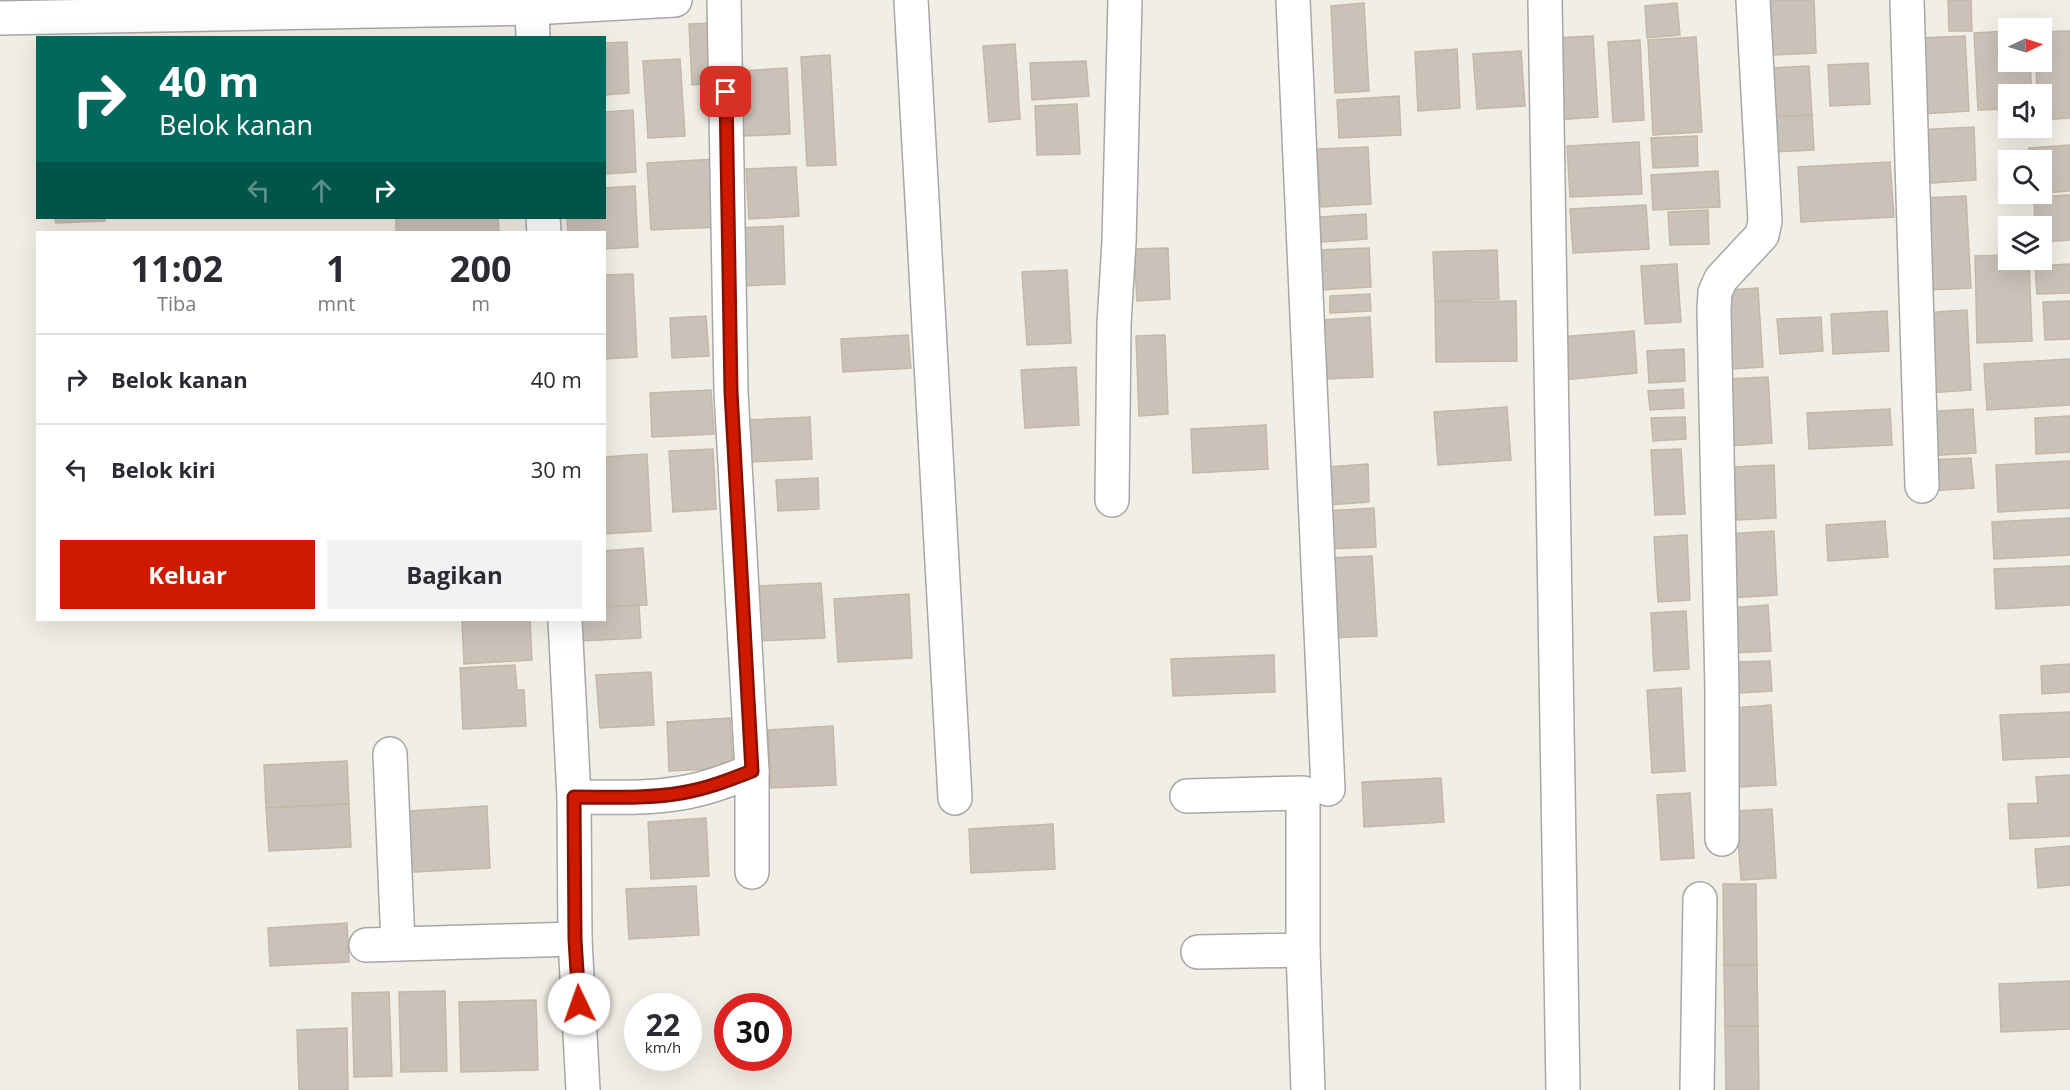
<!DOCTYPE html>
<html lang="id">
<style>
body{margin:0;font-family:"Open Sans",sans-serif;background:#f2f2f3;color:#2b2b33;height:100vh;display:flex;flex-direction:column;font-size:22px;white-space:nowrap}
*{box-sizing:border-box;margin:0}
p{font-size:20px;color:#7c7c81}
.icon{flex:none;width:33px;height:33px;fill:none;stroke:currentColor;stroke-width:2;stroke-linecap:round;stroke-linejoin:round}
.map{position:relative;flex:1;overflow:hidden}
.side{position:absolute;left:36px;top:231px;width:570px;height:390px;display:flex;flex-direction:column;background:#fff;border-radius:0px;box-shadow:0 6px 24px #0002}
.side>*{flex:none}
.hud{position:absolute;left:36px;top:36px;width:570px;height:183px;border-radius:0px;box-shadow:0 6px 24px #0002;background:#00695c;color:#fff;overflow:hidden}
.needle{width:39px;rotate:86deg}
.buttons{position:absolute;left:1998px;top:18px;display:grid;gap:12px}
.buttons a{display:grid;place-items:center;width:54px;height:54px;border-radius:0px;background:#fff;box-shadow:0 6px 24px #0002;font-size:30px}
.speed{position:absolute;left:624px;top:993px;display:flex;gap:12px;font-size:30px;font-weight:700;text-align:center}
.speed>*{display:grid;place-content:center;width:78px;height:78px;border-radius:50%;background:#fff;box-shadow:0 6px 24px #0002;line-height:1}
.speed small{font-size:15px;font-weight:400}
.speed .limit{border:9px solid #d22;background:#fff;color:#111}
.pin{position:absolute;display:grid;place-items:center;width:51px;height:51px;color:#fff;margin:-26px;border-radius:12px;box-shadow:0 3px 9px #0006}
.me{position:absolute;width:66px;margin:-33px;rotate:357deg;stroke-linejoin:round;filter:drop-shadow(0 0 4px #0008)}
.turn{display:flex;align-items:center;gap:21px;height:126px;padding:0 24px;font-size:27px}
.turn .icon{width:78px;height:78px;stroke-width:2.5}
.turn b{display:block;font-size:42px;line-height:51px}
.lanes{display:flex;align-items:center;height:57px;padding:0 24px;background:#0003;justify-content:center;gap:30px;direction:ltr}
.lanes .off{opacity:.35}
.eta{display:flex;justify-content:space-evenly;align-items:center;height:102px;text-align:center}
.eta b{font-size:36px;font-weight:700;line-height:42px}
.button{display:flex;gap:12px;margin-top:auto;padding:12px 24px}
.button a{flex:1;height:69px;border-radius:0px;background:#cf1a00;color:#fff;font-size:24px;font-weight:700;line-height:69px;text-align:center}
.button a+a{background:#f2f2f3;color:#2b2b33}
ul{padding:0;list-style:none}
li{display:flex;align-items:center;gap:18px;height:90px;padding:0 24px;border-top:2px solid #e1e1e2}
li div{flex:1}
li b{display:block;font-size:22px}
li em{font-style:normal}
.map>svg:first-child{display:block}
.building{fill:#cac2b8;stroke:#c5b7a6;stroke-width:1.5}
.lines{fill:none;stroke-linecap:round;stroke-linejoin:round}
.street-casing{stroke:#a7a7a7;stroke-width:36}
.street{stroke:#fff;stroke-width:33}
.route-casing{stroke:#871100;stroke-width:15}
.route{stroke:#cf1a00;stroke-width:10}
</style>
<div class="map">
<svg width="2070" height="1090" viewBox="0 0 2070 1090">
<rect width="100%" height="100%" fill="#f1efe5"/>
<g class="building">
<polygon points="1770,0 1814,0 1816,53 1773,55"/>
<polygon points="1948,0 1971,0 1972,31 1949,31"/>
<polygon points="1364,3 1369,91 1335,93 1331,6"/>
<polygon points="1677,3 1680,35 1647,38 1645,6"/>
<polygon points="714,23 717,83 692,85 689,24"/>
<polygon points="2008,31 2008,62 2030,62 2032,94 2008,94 2008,109 1978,110 1974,33"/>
<polygon points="2070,31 2070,118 2042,120 2042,94 2037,94 2036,62 2042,62 2042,32"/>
<polygon points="1593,36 1598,117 1556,120 1552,38"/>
<polygon points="1965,36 1969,111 1922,114 1918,38"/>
<polygon points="1696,37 1702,132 1653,135 1648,40"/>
<polygon points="1640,40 1644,120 1613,122 1608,42"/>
<polygon points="627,42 629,93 604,95 604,43"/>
<polygon points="1015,44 1020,119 989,122 983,46"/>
<polygon points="1457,49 1460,108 1418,111 1415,52"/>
<polygon points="1521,51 1525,106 1477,109 1473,54"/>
<polygon points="830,55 836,165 807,166 801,57"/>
<polygon points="680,59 685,136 648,138 643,61"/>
<polygon points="1086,61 1089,96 1032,100 1030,63"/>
<polygon points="1868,63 1870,104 1830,106 1828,65"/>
<polygon points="1809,66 1812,115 1772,117 1769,68"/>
<polygon points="787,68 790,134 744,136 740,71"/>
<polygon points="1399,96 1401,135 1339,138 1337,100"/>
<polygon points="1077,104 1080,154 1037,155 1035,106"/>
<polygon points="633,110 636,172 604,174 604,112"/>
<polygon points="1812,115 1814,150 1774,152 1772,117"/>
<polygon points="1974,127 1976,180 1917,184 1914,130"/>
<polygon points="1697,136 1698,166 1653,168 1651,138"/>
<polygon points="1639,142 1642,194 1570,197 1567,146"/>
<polygon points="2070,145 2070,191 2042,193 2042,160 2030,160 2029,148"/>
<polygon points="1368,147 1371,204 1321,207 1317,149"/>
<polygon points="716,159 719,227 651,230 647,163"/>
<polygon points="1890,162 1894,217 1801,222 1798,167"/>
<polygon points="796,167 799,216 749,219 746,169"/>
<polygon points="1718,171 1720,207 1653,210 1651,175"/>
<polygon points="635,186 638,247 604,249 604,232 568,232 567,218 604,218 604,188"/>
<polygon points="2070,195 2070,240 2042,242 2042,226 2035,226 2034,197"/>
<polygon points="1966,196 1971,288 1928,290 1923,198"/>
<polygon points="1646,205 1649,249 1573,253 1570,209"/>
<polygon points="1708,210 1709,244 1670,245 1668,212"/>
<polygon points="1366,214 1367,239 1321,242 1320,217"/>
<polygon points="55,218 105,218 105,221 56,223"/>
<polygon points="396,218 498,218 499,232 396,232"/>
<polygon points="783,226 785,284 741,286 739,228"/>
<polygon points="1168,248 1170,299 1137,301 1134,249"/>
<polygon points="1369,248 1371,287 1319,290 1317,250"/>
<polygon points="1497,250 1499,299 1435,301 1433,252"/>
<polygon points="2008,255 2008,260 2029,260 2032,341 1977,343 1975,256"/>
<polygon points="1677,264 1681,322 1645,324 1641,266"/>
<polygon points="2070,264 2070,293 2037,294 2035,266"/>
<polygon points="1067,270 1071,343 1027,345 1022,272"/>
<polygon points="633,274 637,357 604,359 604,275"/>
<polygon points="1758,288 1763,367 1731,369 1727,290"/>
<polygon points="1370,294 1371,311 1330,313 1330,296"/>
<polygon points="1516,301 1517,361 1436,362 1435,302"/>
<polygon points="2070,301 2070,339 2045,340 2043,302"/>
<polygon points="1967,310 1971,390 1927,393 1923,313"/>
<polygon points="1887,311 1889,351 1833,354 1831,314"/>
<polygon points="706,316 709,356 672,358 670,318"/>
<polygon points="1370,317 1373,377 1325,379 1322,320"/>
<polygon points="1821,317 1823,351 1780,354 1777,319"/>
<polygon points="1634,331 1637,373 1563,380 1560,337"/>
<polygon points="908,335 911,368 843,372 841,339"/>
<polygon points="1165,335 1168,414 1139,416 1136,336"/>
<polygon points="1684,349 1685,381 1649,383 1647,351"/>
<polygon points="2070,359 2070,405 1987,410 1984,364"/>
<polygon points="1076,367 1079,425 1025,428 1021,370"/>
<polygon points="1768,377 1772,443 1730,446 1727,379"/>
<polygon points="1683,389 1684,408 1650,410 1648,391"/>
<polygon points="711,390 714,434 652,437 650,393"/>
<polygon points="1507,407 1511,460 1438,465 1434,412"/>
<polygon points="1890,409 1892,445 1809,449 1807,413"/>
<polygon points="1973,409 1976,453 1925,456 1923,412"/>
<polygon points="2070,416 2070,452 2036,454 2035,418"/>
<polygon points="810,417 812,459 750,462 749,420"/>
<polygon points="1685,417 1686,439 1653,441 1651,418"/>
<polygon points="1266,425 1268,469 1193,473 1191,429"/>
<polygon points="713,449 716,509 673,512 669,451"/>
<polygon points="1681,449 1685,514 1655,515 1651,450"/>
<polygon points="647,454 651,531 604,534 604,457"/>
<polygon points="1971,458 1974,488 1928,491 1926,460"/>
<polygon points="2070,461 2070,508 1998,512 1996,465"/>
<polygon points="1368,464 1369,502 1328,505 1326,467"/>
<polygon points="1774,465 1776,518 1737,520 1734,467"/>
<polygon points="818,478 819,509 778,511 776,480"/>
<polygon points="1374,508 1376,547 1328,549 1326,511"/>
<polygon points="2070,518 2070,555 1994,559 1992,522"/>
<polygon points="1885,521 1888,557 1828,561 1826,525"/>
<polygon points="1774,531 1777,595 1730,598 1727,534"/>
<polygon points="1687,535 1690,600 1658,602 1654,537"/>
<polygon points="643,548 647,605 604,607 604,551"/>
<polygon points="1372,556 1377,636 1330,638 1326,558"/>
<polygon points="2070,566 2070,605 1996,609 1994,569"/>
<polygon points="821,583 825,638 758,641 754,586"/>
<polygon points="909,594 912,658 838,662 834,599"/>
<polygon points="639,605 641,638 580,641 578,620 604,620 604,607"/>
<polygon points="1768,605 1771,651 1732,653 1729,608"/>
<polygon points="1686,611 1689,669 1654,671 1651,613"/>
<polygon points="462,620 530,620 532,660 464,664"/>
<polygon points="1274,655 1275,692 1173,696 1171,659"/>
<polygon points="1770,661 1772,691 1739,693 1738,662"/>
<polygon points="2070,664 2070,692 2042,694 2041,666"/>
<polygon points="515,665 517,690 524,690 526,726 463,729 460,668"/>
<polygon points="651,672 654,725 600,728 596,675"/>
<polygon points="1681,688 1685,771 1652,773 1647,690"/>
<polygon points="1771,705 1776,785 1738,787 1734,708"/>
<polygon points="2070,712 2070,757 2003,760 2000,715"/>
<polygon points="730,718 733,768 669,771 667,722"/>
<polygon points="833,726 836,785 771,788 768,730"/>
<polygon points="347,761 349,804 266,808 264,765"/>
<polygon points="2070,775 2070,836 2010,839 2008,804 2038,803 2036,777"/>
<polygon points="1441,778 1444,822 1364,827 1362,782"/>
<polygon points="1690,793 1694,858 1661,860 1657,795"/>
<polygon points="349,804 351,847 269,851 266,808"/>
<polygon points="487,806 490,868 396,873 393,812"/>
<polygon points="1772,809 1776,878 1741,880 1736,811"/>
<polygon points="706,818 709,876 651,879 648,822"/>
<polygon points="1053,824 1055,869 971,873 969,829"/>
<polygon points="2070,846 2070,885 2038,888 2035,849"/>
<polygon points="1723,884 1756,884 1757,965 1724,965"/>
<polygon points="696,886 699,935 629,939 626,889"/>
<polygon points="347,923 349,962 270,966 268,928"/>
<polygon points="1724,965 1757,965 1758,1026 1725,1026"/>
<polygon points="2070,981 2070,1029 2001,1032 1999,984"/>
<polygon points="445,991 447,1071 401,1072 399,992"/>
<polygon points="389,992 392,1076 354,1077 352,993"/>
<polygon points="536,1000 538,1070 461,1072 459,1002"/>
<polygon points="1725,1026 1758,1026 1759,1090 1726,1090"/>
<polygon points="347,1028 348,1090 299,1090 297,1030"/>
</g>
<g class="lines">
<defs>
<g id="street">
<polyline points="724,0 731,392 752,771 752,872"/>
<polyline points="911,0 955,798"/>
<polyline points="1293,0 1328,789"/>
<polyline points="1545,0 1563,1090"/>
<polyline points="1907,0 1922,486"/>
<polyline points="532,8 533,38"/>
<polyline points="0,18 532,8 675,0"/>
<polyline points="543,218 544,232"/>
<polyline points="1112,500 1114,324 1119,242 1125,0"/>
<polyline points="565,620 574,797 575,939 583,1090"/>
<polyline points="390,754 398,944"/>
<polyline points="1187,796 1303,793 1303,950 1308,1090"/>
<path d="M574,797c35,0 72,2 107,-4 25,-4 48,-13 71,-22"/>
<polyline points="1722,839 1722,691 1714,310 1715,292 1721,279 1762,235 1765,221 1753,0"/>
<polyline points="366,945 575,939"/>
<polyline points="1198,952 1303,950"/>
<polyline points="1697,1090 1700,899"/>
</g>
</defs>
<use href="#street" class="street-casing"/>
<use href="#street" class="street"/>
</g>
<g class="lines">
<defs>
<path id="route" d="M579,1004l-4,-65 -1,-142c35,0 72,2 107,-4 25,-4 48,-13 71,-22l-21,-379 -5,-300"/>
</defs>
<use href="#route" class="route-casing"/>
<use href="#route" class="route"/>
</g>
</svg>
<div class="buttons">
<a><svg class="needle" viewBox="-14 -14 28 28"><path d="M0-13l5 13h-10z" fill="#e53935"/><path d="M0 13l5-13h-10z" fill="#7c7c81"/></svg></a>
<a><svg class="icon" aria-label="sound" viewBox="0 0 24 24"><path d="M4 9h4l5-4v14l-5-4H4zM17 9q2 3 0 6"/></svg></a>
<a><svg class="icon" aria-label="search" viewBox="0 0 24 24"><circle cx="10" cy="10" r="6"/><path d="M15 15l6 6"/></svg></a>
<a><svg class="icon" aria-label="layers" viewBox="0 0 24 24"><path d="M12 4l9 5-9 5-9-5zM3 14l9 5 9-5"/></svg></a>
</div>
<div class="speed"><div>22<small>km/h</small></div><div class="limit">30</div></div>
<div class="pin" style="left:726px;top:92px;background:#d93025"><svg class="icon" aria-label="arrive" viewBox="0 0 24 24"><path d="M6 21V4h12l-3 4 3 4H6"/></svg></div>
<svg class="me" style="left:579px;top:1004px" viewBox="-20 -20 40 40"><circle r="19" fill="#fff"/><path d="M0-13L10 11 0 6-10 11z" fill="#cf1a00"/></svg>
<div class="hud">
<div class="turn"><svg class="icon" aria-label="right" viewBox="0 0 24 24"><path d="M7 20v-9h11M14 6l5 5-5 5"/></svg><div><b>40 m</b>Belok kanan</div></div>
<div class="lanes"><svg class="icon off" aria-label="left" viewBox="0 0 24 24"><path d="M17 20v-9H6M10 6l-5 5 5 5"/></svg><svg class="icon off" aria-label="ahead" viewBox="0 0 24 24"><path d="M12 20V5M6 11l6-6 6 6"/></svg><svg class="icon" aria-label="right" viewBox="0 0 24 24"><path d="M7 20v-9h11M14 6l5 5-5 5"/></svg></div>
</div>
<section class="side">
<div class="eta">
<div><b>11:02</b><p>Tiba</p></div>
<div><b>1</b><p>mnt</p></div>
<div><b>200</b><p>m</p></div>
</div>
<ul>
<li><svg class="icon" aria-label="right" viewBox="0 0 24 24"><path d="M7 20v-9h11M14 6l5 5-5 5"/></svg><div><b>Belok kanan</b></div><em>40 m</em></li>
<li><svg class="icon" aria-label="left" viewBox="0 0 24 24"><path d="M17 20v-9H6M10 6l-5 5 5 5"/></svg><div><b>Belok kiri</b></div><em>30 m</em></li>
</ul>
<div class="button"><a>Keluar</a><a>Bagikan</a></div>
</section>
</div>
